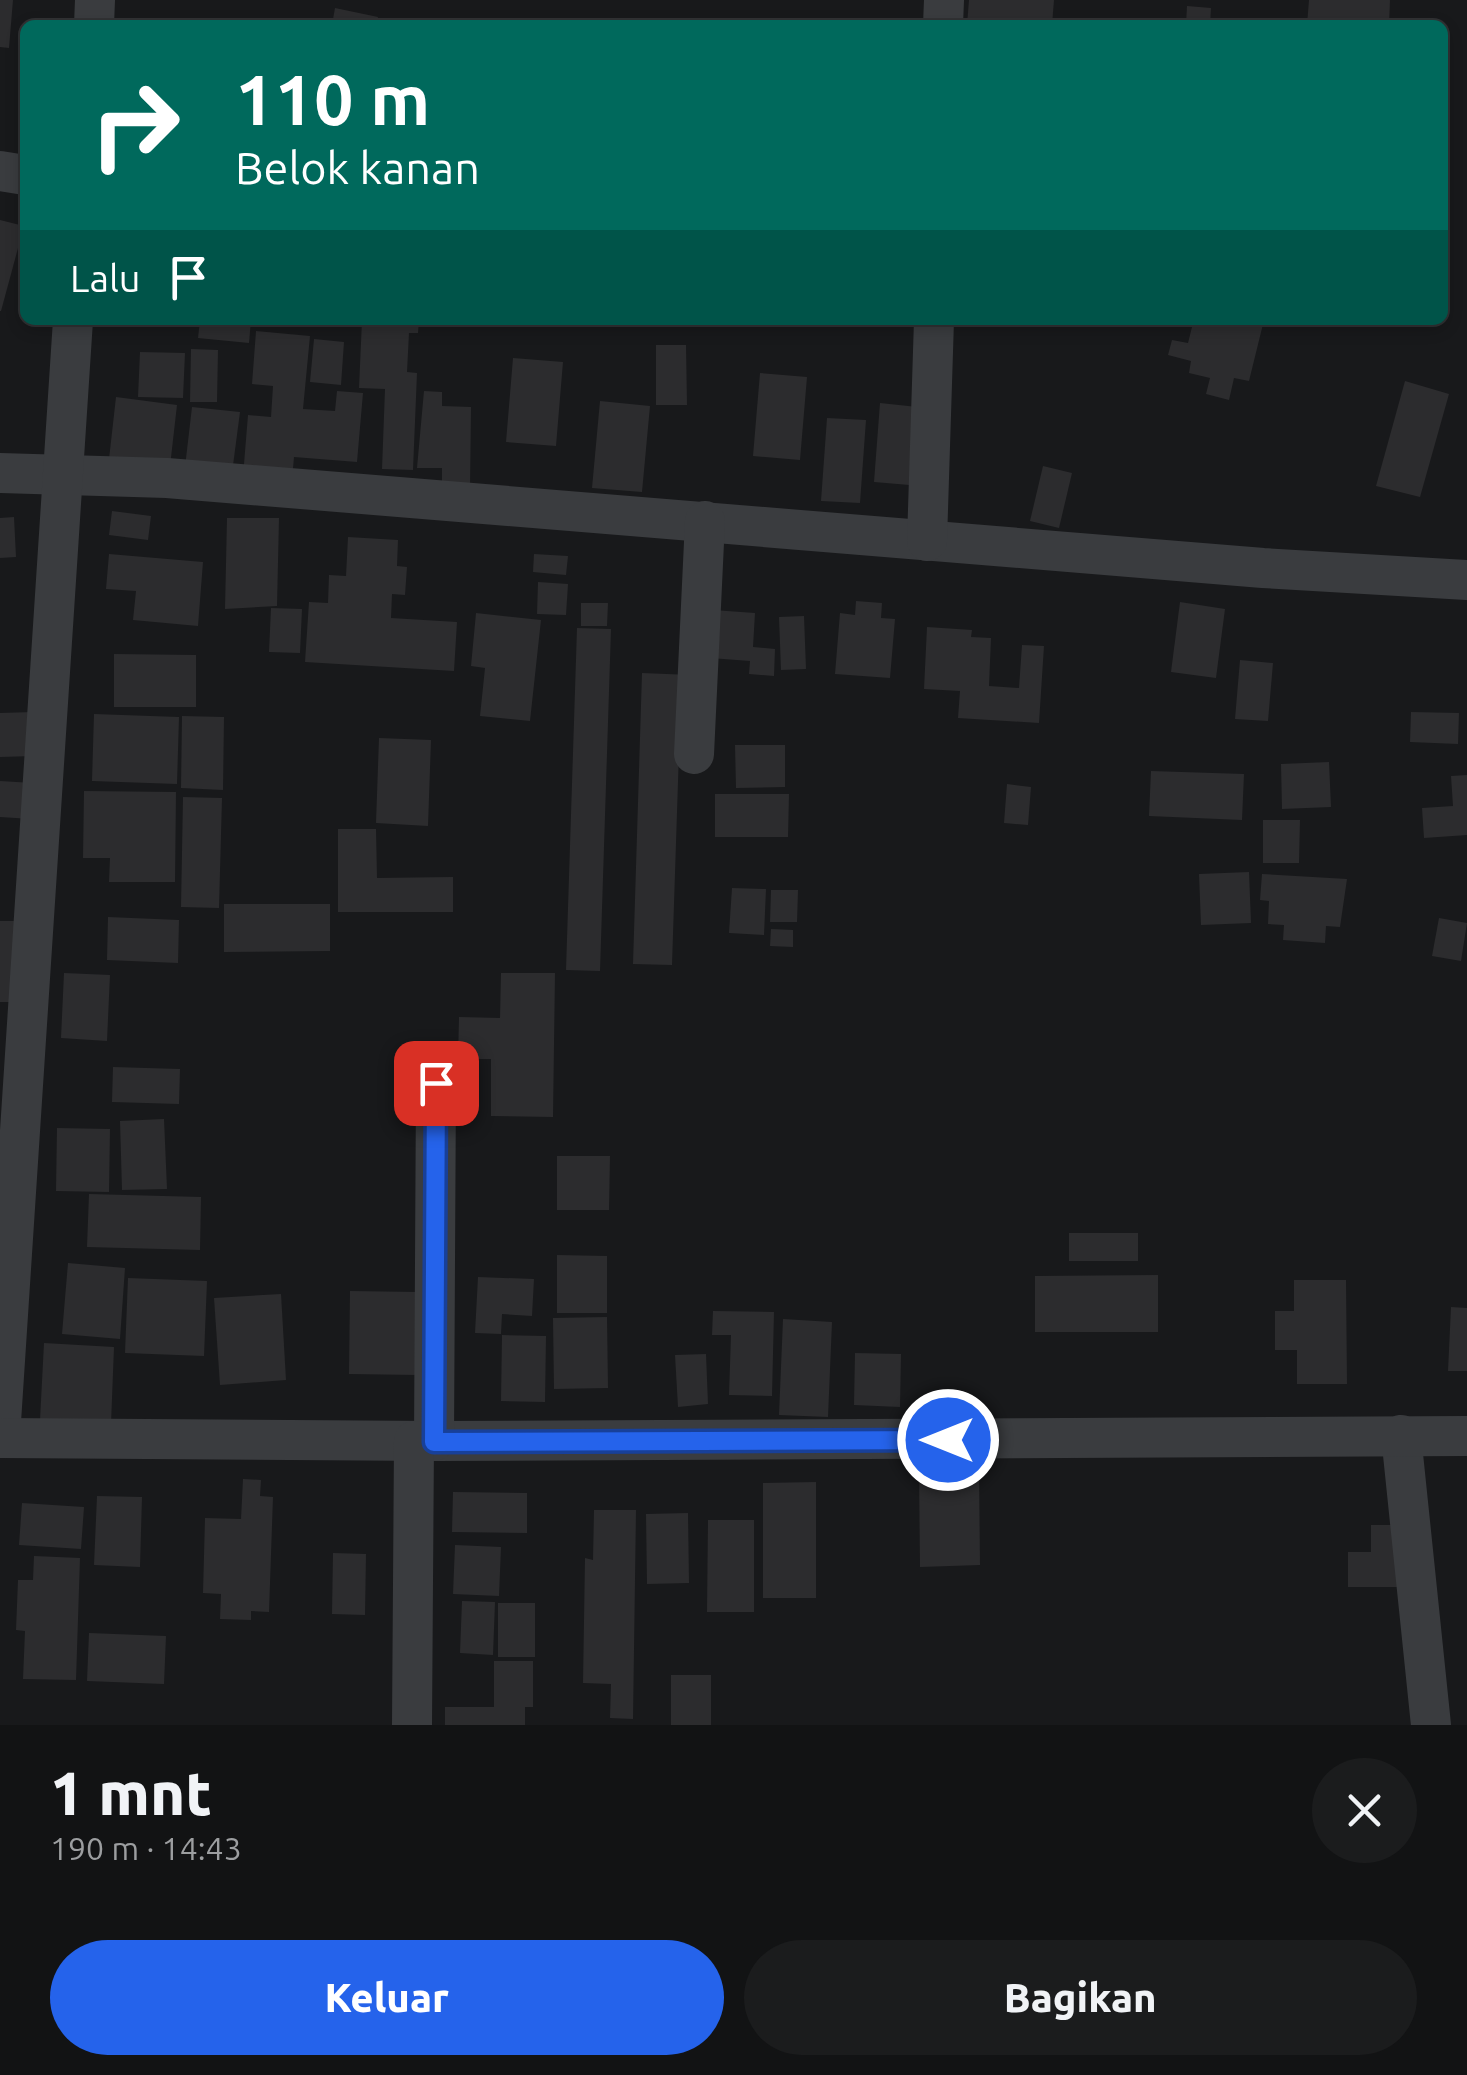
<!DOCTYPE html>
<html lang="id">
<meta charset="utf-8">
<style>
body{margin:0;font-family:Ubuntu,sans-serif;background:#1b1c1d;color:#f1f3f6;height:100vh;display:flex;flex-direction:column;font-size:38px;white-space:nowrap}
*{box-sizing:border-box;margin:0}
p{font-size:32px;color:#9c9ea0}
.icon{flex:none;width:55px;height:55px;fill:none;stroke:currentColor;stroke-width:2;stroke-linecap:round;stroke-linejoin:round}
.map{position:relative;height:1725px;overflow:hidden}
.drawer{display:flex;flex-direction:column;background:#121314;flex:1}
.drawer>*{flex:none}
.top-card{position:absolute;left:20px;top:20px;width:1428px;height:305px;border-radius:15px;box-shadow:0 5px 15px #0003,0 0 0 2px #313234;background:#00695c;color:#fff;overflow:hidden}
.pin{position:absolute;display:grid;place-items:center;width:85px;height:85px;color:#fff;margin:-42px;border-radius:20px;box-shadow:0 5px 15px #0006}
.me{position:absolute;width:110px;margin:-55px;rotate:270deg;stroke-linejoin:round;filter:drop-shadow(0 0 8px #0008)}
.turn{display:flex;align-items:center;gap:35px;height:210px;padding:0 50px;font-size:45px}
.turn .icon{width:130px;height:130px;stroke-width:2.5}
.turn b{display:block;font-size:70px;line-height:85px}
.then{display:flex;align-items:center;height:95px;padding:0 50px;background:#0003;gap:20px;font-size:38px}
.round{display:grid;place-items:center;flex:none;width:105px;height:105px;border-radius:52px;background:#1b1c1d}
.summary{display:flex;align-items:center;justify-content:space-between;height:170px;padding:0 50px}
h1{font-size:60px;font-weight:800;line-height:75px}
.action{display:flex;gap:20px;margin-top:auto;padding:20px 50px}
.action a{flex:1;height:115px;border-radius:60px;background:#2563eb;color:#fff;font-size:40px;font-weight:800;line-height:115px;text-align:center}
.action a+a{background:#1b1c1d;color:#f1f3f6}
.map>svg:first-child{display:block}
.building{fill:#2c2c2e}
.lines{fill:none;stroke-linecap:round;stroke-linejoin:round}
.minor{stroke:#3a3c3f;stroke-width:40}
.route-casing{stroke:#184099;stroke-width:25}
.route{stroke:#2563eb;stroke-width:18}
</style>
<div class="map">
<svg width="1467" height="1725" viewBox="0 0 1467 1725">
<rect width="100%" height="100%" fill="#18191b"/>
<g class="building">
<polygon points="0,0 13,0 9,48 0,47"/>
<polygon points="969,0 1054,0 1052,25 967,25"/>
<polygon points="1309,0 1390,0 1389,25 1307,25"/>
<polygon points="1187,6 1211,8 1210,25 1186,25"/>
<polygon points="335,8 378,17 376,25 332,25"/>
<polygon points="0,220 24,226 1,311 0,311"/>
<polygon points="200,320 251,320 249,343 198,338"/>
<polygon points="362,320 419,320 418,333 409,333 407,372 417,373 413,470 382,469 385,389 359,388"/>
<polygon points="1182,320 1264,320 1249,381 1234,378 1229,400 1206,394 1210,378 1189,373 1191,361 1168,355 1172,340 1188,343 1192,327 1181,325"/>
<polygon points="256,331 310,336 303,409 335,411 337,391 363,393 357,462 294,457 292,480 243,476 248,415 271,417 273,386 252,384"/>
<polygon points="314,339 344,342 341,385 310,382"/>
<polygon points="656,345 686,345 687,405 656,405"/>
<polygon points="191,349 218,350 217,402 190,402"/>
<polygon points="140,352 185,353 183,398 138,397"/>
<polygon points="513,358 563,362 556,446 506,442"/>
<polygon points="760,373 807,377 800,460 753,456"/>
<polygon points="1405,381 1449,394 1420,497 1376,486"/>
<polygon points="424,391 442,392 442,406 471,407 470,489 442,489 442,468 417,468"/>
<polygon points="116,397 177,405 169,475 108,468"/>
<polygon points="600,401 650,406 642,492 592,488"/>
<polygon points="880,403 927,408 921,486 874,482"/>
<polygon points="192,407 240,412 232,473 185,467"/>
<polygon points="827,418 866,420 860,503 821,501"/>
<polygon points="1043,466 1072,473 1059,528 1030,521"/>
<polygon points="112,511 151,516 148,540 109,535"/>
<polygon points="14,517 16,557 0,558 0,518"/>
<polygon points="227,518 279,518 277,606 225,609"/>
<polygon points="348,537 398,540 397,566 407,567 405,595 392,594 391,618 457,622 454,671 305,662 309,602 328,603 329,575 346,576"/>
<polygon points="109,554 203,562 198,626 133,620 136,591 106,589"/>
<polygon points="534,554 568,556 566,575 533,572"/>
<polygon points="538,582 568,584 566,615 537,614"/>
<polygon points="856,601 882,603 881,618 895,619 890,678 835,674 840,613 855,615"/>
<polygon points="1180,602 1225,609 1216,678 1171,672"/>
<polygon points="581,603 608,603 607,626 581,626"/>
<polygon points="271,608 302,609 300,653 269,652"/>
<polygon points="713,610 755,613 753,647 775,649 774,676 749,674 750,661 710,658"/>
<polygon points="476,613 541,620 530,721 480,716 485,668 471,666"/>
<polygon points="804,616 806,669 781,670 779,617"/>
<polygon points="927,627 972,630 971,637 991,638 989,686 1019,688 1022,645 1044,646 1039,723 958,718 960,691 924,689"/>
<polygon points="577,628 611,629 600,971 566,970"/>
<polygon points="114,654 196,655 196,707 114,707"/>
<polygon points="1240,660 1273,663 1268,721 1235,719"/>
<polygon points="642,673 691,675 680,721 672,965 633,964"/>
<polygon points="33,712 34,756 0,757 0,713"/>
<polygon points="1411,712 1459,713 1458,744 1410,742"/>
<polygon points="94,714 179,717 177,784 92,781"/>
<polygon points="182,716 224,717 223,790 181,788"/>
<polygon points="379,738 431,740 428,826 376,823"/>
<polygon points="735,745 785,745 785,787 736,788"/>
<polygon points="1329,762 1331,807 1282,809 1281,764"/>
<polygon points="1151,771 1244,774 1242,820 1149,816"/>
<polygon points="1467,775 1467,835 1424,838 1422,808 1453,806 1451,776"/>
<polygon points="0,781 33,783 31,819 0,817"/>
<polygon points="1007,784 1031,787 1028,825 1004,823"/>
<polygon points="84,791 176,792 175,882 109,882 110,858 83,858"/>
<polygon points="715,794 789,794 788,837 715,837"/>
<polygon points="183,797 222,798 219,908 181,907"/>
<polygon points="1263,820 1300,820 1299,863 1263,863"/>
<polygon points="338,829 376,829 377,878 453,877 453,912 338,912"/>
<polygon points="1249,872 1251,923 1201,925 1199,874"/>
<polygon points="1262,874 1347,879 1340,927 1326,926 1325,943 1283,940 1284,925 1268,924 1269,901 1260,900"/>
<polygon points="732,888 766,889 764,935 729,933"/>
<polygon points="771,890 798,890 797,922 770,922"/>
<polygon points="224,904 330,904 330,951 224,952"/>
<polygon points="108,917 179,920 178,963 107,960"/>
<polygon points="1439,918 1467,923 1461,961 1432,956"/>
<polygon points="0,921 15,921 16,1002 0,1002"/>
<polygon points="771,929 793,930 793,947 770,946"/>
<polygon points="64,973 110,975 107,1041 61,1038"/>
<polygon points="501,973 555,973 553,1117 491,1116 491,1059 458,1059 459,1017 500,1018"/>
<polygon points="113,1067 180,1069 179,1104 112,1102"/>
<polygon points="164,1119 167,1189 122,1190 120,1121"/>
<polygon points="57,1128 110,1129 109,1192 56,1191"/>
<polygon points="557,1156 610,1156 609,1210 557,1210"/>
<polygon points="89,1194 201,1197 200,1250 87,1247"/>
<rect x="1069" y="1233" width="69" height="28"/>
<polygon points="557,1255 607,1256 607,1313 557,1313"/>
<polygon points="68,1263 125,1268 120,1339 62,1334"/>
<polygon points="1158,1275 1158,1332 1035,1332 1035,1276"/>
<polygon points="478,1277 534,1279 532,1316 502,1314 501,1334 475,1333"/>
<polygon points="128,1278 207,1281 204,1356 125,1353"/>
<polygon points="1294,1280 1346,1280 1347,1384 1297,1384 1297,1350 1275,1350 1275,1311 1294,1311"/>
<polygon points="350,1291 418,1292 417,1375 349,1374"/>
<polygon points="281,1294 286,1380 220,1385 214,1298"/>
<polygon points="1451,1307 1467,1308 1467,1371 1448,1371"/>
<polygon points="713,1311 774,1312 772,1396 729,1395 731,1335 712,1335"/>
<polygon points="607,1317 608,1388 554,1389 553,1318"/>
<polygon points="783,1319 832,1322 828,1417 779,1415"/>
<polygon points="502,1335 546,1336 545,1402 501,1401"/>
<polygon points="44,1343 114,1347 111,1424 40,1420"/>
<polygon points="855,1353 901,1354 900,1407 854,1405"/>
<polygon points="706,1354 708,1404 678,1407 675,1355"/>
<polygon points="919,1471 979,1471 980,1565 920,1567"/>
<polygon points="243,1479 261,1480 260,1496 273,1497 269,1612 251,1611 251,1620 220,1619 221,1594 203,1593 205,1518 241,1519"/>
<polygon points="816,1482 816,1598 763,1598 763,1483"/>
<polygon points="453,1492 527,1493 527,1533 452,1532"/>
<polygon points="97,1496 142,1497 140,1567 94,1565"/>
<polygon points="22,1503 84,1507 81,1549 19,1545"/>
<polygon points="594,1510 636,1510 633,1719 610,1718 611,1684 583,1683 585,1558 593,1560"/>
<polygon points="688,1513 689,1583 647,1584 646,1514"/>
<polygon points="708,1520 754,1520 754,1612 707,1612"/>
<polygon points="1371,1525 1404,1525 1404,1587 1348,1587 1348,1552 1371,1552"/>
<polygon points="455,1545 501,1547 499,1596 453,1594"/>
<polygon points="333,1553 366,1554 365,1615 332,1614"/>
<polygon points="34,1556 80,1558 76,1680 23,1679 25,1631 16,1630 18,1580 33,1580"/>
<polygon points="462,1601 495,1602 493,1655 460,1653"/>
<rect x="498" y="1603" width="37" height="54"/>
<polygon points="89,1633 166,1636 164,1684 87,1681"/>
<polygon points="494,1661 533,1661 533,1707 525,1707 525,1725 445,1725 445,1707 494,1707"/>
<rect x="671" y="1675" width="40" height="50"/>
</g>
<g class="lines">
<g class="minor">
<polyline points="94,25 95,0"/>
<polyline points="943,25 944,0"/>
<polyline points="0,171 25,175"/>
<polyline points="0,473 167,478 1263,568 1467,580"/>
<polyline points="927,541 934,320"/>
<polyline points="694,754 705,521"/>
<polyline points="1401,1435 1431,1725"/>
<polyline points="0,1437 73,320"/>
<polyline points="0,1438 434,1441 1467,1436"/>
<polyline points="434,1441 436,1083"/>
<polyline points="412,1725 414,1441"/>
</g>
</g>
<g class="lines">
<defs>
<polyline id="route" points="436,1083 434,1442 948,1440"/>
</defs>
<use href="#route" class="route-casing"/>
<use href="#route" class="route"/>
</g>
</svg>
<div class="pin" style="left:436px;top:1083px;background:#d93025"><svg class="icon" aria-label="arrive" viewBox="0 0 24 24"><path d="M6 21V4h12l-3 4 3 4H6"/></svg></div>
<svg class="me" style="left:948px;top:1440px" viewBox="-20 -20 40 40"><circle r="17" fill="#2563eb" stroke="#fff" stroke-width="3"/><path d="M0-11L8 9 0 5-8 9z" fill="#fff"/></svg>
<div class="top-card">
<div class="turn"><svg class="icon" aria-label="right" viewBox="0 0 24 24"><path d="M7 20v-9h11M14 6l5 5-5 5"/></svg><div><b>110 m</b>Belok kanan</div></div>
<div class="then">Lalu<svg class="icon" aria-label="arrive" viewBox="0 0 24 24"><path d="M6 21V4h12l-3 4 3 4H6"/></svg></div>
</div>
</div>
<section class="drawer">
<div class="summary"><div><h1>1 mnt</h1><p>190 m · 14:43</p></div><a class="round"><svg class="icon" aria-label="close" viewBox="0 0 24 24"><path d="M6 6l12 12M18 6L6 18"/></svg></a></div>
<div class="action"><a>Keluar</a><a>Bagikan</a></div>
</section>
